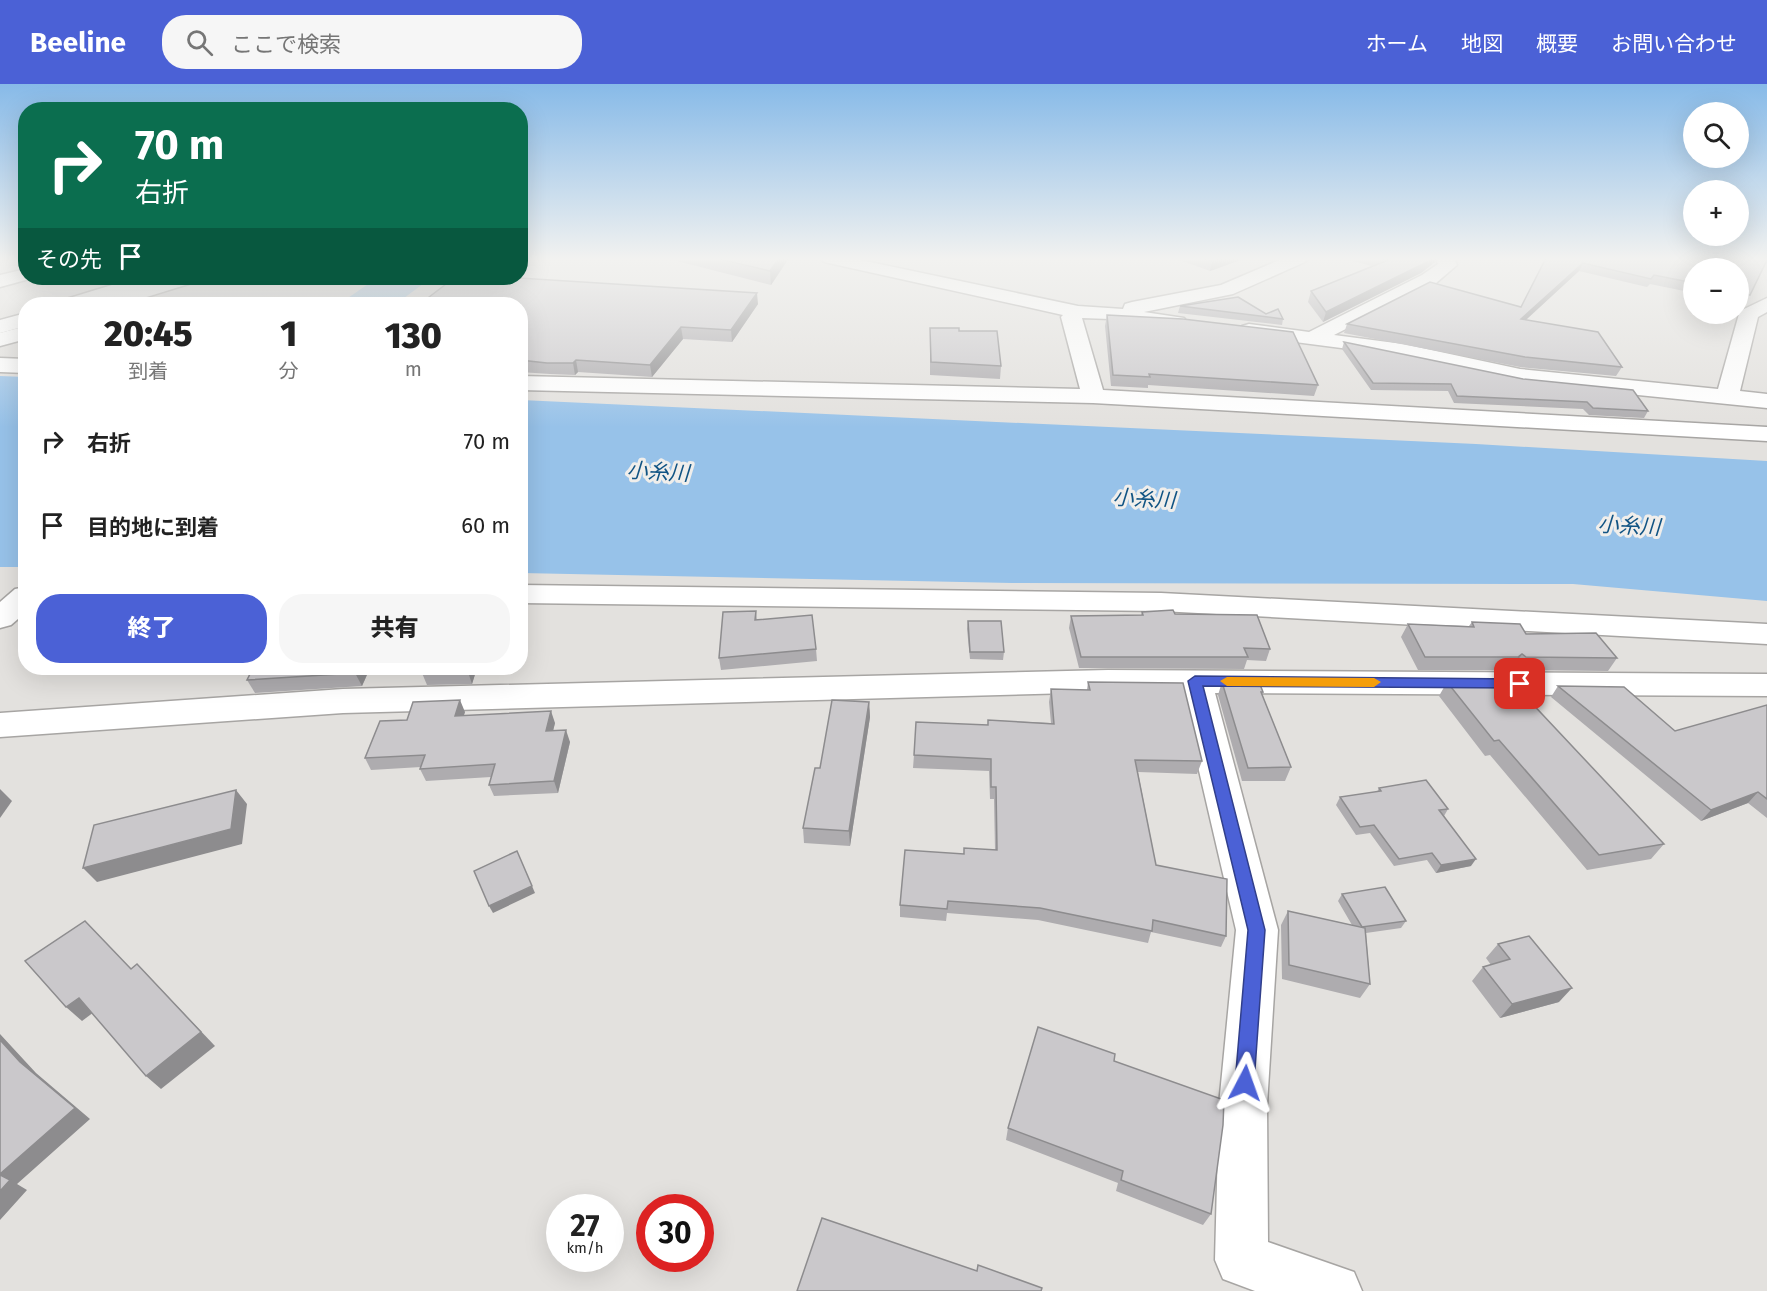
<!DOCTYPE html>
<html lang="ja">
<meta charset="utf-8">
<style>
body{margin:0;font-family:"Fira Sans","Noto Sans JP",sans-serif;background:#f6f6f6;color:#222;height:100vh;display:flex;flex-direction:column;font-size:22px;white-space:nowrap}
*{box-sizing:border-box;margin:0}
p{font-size:20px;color:#767676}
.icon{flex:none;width:33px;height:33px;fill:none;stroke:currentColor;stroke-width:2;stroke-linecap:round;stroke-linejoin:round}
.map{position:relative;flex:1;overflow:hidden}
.details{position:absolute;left:18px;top:213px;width:510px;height:378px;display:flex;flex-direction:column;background:#fff;border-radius:24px;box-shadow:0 6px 24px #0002}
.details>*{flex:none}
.top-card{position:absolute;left:18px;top:18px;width:510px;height:183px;border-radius:24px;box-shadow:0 6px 24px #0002;background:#0b6e4f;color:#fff;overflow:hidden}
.fabs{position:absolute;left:1683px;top:18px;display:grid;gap:12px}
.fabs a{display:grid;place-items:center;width:66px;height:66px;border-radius:50%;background:#fff;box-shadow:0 6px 24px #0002;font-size:30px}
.speed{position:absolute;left:546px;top:1110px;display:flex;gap:12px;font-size:30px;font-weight:700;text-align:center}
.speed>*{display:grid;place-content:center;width:78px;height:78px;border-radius:50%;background:#fff;box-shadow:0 6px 24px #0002;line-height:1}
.speed small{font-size:15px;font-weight:400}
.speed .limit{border:9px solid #d22;background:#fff;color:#111}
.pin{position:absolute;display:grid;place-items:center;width:51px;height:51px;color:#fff;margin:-26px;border-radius:12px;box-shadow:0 3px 9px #0006}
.me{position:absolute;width:66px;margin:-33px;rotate:4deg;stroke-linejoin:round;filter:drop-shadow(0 0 4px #0008)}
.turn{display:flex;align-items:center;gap:21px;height:126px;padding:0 18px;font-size:27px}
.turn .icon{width:78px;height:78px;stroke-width:2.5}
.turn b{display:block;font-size:42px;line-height:51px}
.then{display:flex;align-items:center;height:57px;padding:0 18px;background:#0003;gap:12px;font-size:22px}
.eta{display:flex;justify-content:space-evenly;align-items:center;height:102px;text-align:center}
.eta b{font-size:36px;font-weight:800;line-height:42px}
.cta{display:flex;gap:12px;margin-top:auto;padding:12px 18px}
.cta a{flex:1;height:69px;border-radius:24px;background:#4b61d6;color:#fff;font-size:24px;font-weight:800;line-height:69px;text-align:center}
.cta a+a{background:#f6f6f6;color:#222}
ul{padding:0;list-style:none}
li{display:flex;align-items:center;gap:18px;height:84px;padding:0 18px}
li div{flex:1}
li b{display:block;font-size:22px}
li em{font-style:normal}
header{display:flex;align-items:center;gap:36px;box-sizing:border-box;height:84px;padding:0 30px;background:#4b61d6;color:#fff}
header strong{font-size:28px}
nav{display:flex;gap:33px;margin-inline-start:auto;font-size:21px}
.search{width:420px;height:54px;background:#f6f6f6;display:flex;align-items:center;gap:15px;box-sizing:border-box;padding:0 21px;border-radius:24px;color:#767676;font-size:22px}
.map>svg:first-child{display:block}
.water{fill:#97c2e9}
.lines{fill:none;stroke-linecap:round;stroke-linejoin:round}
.street-casing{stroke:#a7a5a3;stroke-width:3}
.primary-casing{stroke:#a7a5a3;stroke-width:3}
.street{fill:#fff;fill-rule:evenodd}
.primary{fill:#fff;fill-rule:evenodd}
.wall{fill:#aeacaf}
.shaded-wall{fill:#8d8c8e}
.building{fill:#cac8cb;stroke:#8d8c8e;stroke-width:1.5}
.route{fill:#4b61d6;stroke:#313f8b;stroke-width:1.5}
.slow{fill:#f59e0b}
.labels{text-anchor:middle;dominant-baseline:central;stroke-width:6;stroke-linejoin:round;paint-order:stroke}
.water-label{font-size:21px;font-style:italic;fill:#115484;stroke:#f0eeeb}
</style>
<header>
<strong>Beeline</strong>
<div class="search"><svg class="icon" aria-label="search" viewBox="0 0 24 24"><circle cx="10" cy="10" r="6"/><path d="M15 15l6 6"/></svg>ここで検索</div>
<nav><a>ホーム</a><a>地図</a><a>概要</a><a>お問い合わせ</a></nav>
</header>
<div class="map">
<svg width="1767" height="1207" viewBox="0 0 1767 1207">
<rect width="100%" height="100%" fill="#e3e1de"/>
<g class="water">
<polygon points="377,194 431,194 396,220 339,220"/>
<polygon points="0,292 25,293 25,483 0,483"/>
<polygon points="521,316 1476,360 1767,377 1767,517 1573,500 1012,499 521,489"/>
</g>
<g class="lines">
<defs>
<g id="street">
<polygon points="821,174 851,174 1078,222 1123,225 1125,220 1132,218 1221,201 1284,174 1308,174 1305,178 1233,210 1144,228 1184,234 1187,238 1184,242 1177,244 1110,235 1082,234 1103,306 1767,343 1767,357 1093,319 520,306 520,292 1080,305 1061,233 1063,231 824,178"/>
<polygon points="1436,174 1454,174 1457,181 1436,199 1334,251 1403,260 1520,285 1718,305 1739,230 1742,226 1767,214 1767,228 1758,233 1740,307 1767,310 1767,324 1520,299 1403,272 1249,252 1242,250 1239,246 1242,242 1249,240 1309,248 1422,191 1438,180"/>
<polygon points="170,194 197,194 195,198 124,220 96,220 99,216"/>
<polygon points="26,242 26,255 0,262 0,249"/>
<polygon points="0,274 26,275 26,289 0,288"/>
<polygon points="520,501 1161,509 1767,540 1767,560 1161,527 520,519"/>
<polygon points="26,503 26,528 11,541 0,544 0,518 15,505"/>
<polygon points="1108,586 1767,590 1767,612 1215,609 1278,846 1267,1021 1268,1158 1354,1188 1362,1207 1255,1207 1223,1195 1215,1176 1219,1021 1236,846 1181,609 1108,608 343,629 0,653 0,629 343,605"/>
</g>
<g id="primary">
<polygon points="26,185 26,194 33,194 0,203 0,191"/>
<polygon points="135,194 162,194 160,198 88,220 60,220 63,216"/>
<polygon points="26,229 26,242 0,249 0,236"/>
</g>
</defs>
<use href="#street" class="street-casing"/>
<use href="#primary" class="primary-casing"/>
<use href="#street" class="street"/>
<use href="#primary" class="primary"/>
</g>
<g class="wall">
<polygon points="665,174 789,174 771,201"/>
<polygon points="1174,174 1246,174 1210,187"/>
<polygon points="1341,174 1437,174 1435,178 1421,189 1323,238 1308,218 1311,207 1372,182"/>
<polygon points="1546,174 1767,174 1750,211 1745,220 1738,218 1738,184 1694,184 1694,209 1650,200 1647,203 1579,187 1526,236 1622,283 1616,292 1520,283 1344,249 1347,240 1521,223"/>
<polygon points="520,220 758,220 732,258 683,255 652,293 578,288 575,291 550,290 520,288"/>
<polygon points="1180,222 1266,230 1283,235 1282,241 1178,229"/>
<polygon points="1107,231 1318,301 1314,312 1148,301 1148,304 1111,302 1105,242"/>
<polygon points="930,244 959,247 1001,282 1000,295 930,291"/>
<polygon points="1344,258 1648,327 1644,334 1589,331 1583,325 1454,319 1448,307 1371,306 1342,265"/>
<polygon points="756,527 757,536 816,565 817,577 721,586 719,574"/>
<polygon points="1142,528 1175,530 1270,565 1266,577 1247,576 1244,585 1079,584 1069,544 1071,532 1141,531"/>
<polygon points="968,537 1004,568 1003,576 970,575 967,545"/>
<polygon points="1472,538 1526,550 1617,574 1608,587 1518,586 1514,582 1510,586 1418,586 1401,553 1408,540 1469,542"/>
<polygon points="370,584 362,602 255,609 247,596"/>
<polygon points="424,584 477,584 472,600 427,601 422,589"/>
<polygon points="1088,598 1202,677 1197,690 1138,688 1156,781 1226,852 1221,863 1151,848 1148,859 1038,836 947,829 946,837 900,833 900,821 964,770 995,766 994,715 990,715 989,687 913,684 914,671 988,641 988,636 1051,639 1049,618 1051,605 1087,606"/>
<polygon points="1222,598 1263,608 1262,611 1291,683 1285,697 1242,697 1218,611"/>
<polygon points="1447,598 1664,760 1651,775 1587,786 1490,671 1485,672 1439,612"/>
<polygon points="1558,602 1675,647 1767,621 1767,734 1748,719 1701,737 1551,613"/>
<polygon points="869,618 870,633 850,762 804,759 803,744 820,684"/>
<polygon points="465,628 463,632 555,639 553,647 570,658 558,709 494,712 489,701 491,693 426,697 420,685 421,683 371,686 365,674 407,636"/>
<polygon points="1379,704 1448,725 1444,732 1471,782 1436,789 1427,776 1394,782 1370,749 1356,751 1336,721 1340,713 1377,708"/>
<polygon points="1342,810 1406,837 1401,844 1366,849 1370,900 1360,914 1282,895 1281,841 1288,827 1352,841 1338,817"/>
<polygon points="1498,860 1559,918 1500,934 1472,897 1483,883 1491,881 1486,874"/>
<polygon points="1114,977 1211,1130 1203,1141 1116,1107 1118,1099 1006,1056 1008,1044"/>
</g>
<g class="shaded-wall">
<polygon points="779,174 789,174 771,201 770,187"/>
<polygon points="1222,174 1246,174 1210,187 1212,177"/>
<polygon points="1432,174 1437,174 1435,178 1421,189 1323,238 1326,228"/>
<polygon points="1583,179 1579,187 1517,244 1521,235"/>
<polygon points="757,209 758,220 732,258 731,246"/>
<polygon points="681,243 683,255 652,293 650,281"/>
<polygon points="576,276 578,288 575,291 573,279"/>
<polygon points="1522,570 1514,582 1510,586 1518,573"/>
<polygon points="358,584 370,584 362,602 355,589"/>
<polygon points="469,584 477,584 472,600 468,588"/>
<polygon points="460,616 465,628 460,644 455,632"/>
<polygon points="869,618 870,633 850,762 849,747"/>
<polygon points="551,627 555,639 550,659 546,647"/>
<polygon points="566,646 570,658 558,709 554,697"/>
<polygon points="0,705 12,717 0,734"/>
<polygon points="236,706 247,720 242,760 97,798 83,784"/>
<polygon points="1758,708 1748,719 1701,737 1711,726"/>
<polygon points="1476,775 1471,782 1436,789 1441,781"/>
<polygon points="532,802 535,809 493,829 489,822"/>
<polygon points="137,880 215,962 161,1005 146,992"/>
<polygon points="1572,904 1559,918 1500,934 1512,920"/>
<polygon points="79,914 94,928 82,937 66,923"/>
<polygon points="0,950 36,989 90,1035 17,1100 27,1106 0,1136 0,1090 20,978 0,956"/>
</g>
<g class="building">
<polygon points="715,174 779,174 770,187"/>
<polygon points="1203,174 1222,174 1212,177"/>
<polygon points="1381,174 1432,174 1425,179 1326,228 1311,207 1388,176"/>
<polygon points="1546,174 1767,174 1767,176 1750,211 1738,208 1738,184 1694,184 1694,199 1654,191 1651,195 1583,179 1521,235 1598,248 1622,283 1525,273 1347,240 1430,198 1521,223"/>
<polygon points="454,194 519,194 757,209 731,246 681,243 650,281 576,276 573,279 547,279 520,276 520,220 420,220"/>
<polygon points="1238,213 1266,230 1278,225 1283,235 1180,222"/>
<polygon points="1107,231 1183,235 1293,248 1318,301 1149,290 1150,293 1113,291"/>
<polygon points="930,244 959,244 959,247 997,247 1001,282 931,278"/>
<polygon points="1344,258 1523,295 1633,306 1648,327 1593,324 1587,318 1457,312 1451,300 1373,299"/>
<polygon points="1173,526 1175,530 1257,531 1270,565 1244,564 1248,573 1081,573 1071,532 1143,531 1142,528"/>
<polygon points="756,527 755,536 812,531 816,565 719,574 723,528"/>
<polygon points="968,537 1001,537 1004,568 970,568"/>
<polygon points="1472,538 1520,540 1526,550 1596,549 1617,574 1526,573 1522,570 1518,573 1425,573 1408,540 1474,543"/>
<polygon points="253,584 358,584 355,589 247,596"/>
<polygon points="424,584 469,584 468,588 422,589"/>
<polygon points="1088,598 1183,599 1202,677 1135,676 1156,781 1227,795 1226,852 1153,836 1152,847 1040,824 948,817 947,825 900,821 905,766 964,770 964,764 997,766 996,703 991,703 991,675 914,671 916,638 988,641 988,636 1054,640 1051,605 1090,606"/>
<polygon points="1222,598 1259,598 1263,608 1261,608 1291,683 1248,684"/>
<polygon points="1447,598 1512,598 1664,760 1599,771 1499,656 1494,657"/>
<polygon points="1558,602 1624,603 1675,647 1767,621 1767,715 1758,708 1711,726"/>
<polygon points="460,616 455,632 551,627 546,647 566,646 554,697 489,701 495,680 420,685 425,671 365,674 380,637 407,636 413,618"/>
<polygon points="832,616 869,618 849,747 803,744 815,684 820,684"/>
<polygon points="1426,696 1448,725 1439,726 1476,775 1441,781 1432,769 1399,775 1374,741 1360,743 1340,713 1381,707 1379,704"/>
<polygon points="236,706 231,745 83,784 94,741"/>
<polygon points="517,767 532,802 489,822 474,787"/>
<polygon points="1385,803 1406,837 1362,843 1342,810"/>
<polygon points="1288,827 1365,844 1370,900 1289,881"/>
<polygon points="85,837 131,885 137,880 201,948 146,992 79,914 66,923 25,877"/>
<polygon points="1529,852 1572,904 1512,920 1483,883 1510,875 1498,860"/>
<polygon points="1038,943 1115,970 1114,977 1224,1016 1223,1041 1211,1130 1121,1096 1123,1087 1008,1044"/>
<polygon points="0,956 20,978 75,1024 0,1090"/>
<polygon points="0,1091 10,1096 0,1107"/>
<polygon points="822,1134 977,1187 978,1181 1042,1204 1041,1207 797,1207"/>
</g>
<linearGradient id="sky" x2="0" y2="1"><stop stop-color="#87bae8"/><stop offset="0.51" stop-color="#f2f2f0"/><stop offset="1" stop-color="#f2f2f0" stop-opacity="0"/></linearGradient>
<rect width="1767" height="343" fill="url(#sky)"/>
<polygon class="route" points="1195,592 1520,595 1527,600 1520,604 1203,602 1265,846 1254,999 1252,1006 1245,1009 1238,1006 1235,999 1248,846 1188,597"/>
<polygon class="slow" points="1227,593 1374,594 1381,598 1374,603 1227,602 1220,597"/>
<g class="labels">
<g class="water-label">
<text transform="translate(658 388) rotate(3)">小糸川</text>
<text transform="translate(1144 415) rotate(3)">小糸川</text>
<text transform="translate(1629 442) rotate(3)">小糸川</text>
</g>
</g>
</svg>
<div class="fabs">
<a><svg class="icon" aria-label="search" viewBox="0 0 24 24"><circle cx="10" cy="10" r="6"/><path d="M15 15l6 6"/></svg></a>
<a>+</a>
<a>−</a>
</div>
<div class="speed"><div>27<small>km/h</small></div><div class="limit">30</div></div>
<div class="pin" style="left:1520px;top:600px;background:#d93025"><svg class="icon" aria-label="arrive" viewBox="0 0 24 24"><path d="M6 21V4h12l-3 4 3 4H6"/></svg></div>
<svg class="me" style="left:1245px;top:999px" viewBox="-20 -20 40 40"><path d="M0-17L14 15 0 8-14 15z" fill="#4b61d6" stroke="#fff" stroke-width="4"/></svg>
<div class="top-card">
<div class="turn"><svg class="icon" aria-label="right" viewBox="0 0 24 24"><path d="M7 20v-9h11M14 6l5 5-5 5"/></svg><div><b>70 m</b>右折</div></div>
<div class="then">その先<svg class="icon" aria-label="arrive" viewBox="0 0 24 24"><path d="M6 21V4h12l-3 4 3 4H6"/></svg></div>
</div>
<section class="details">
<div class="eta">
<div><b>20:45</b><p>到着</p></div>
<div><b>1</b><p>分</p></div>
<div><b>130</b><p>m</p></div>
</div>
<ul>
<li><svg class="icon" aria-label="right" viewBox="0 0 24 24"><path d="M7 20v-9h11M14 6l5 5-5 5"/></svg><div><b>右折</b></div><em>70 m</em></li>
<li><svg class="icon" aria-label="arrive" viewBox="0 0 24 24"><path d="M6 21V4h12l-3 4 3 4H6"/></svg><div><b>目的地に到着</b></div><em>60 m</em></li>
</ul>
<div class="cta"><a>終了</a><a>共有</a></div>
</section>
</div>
